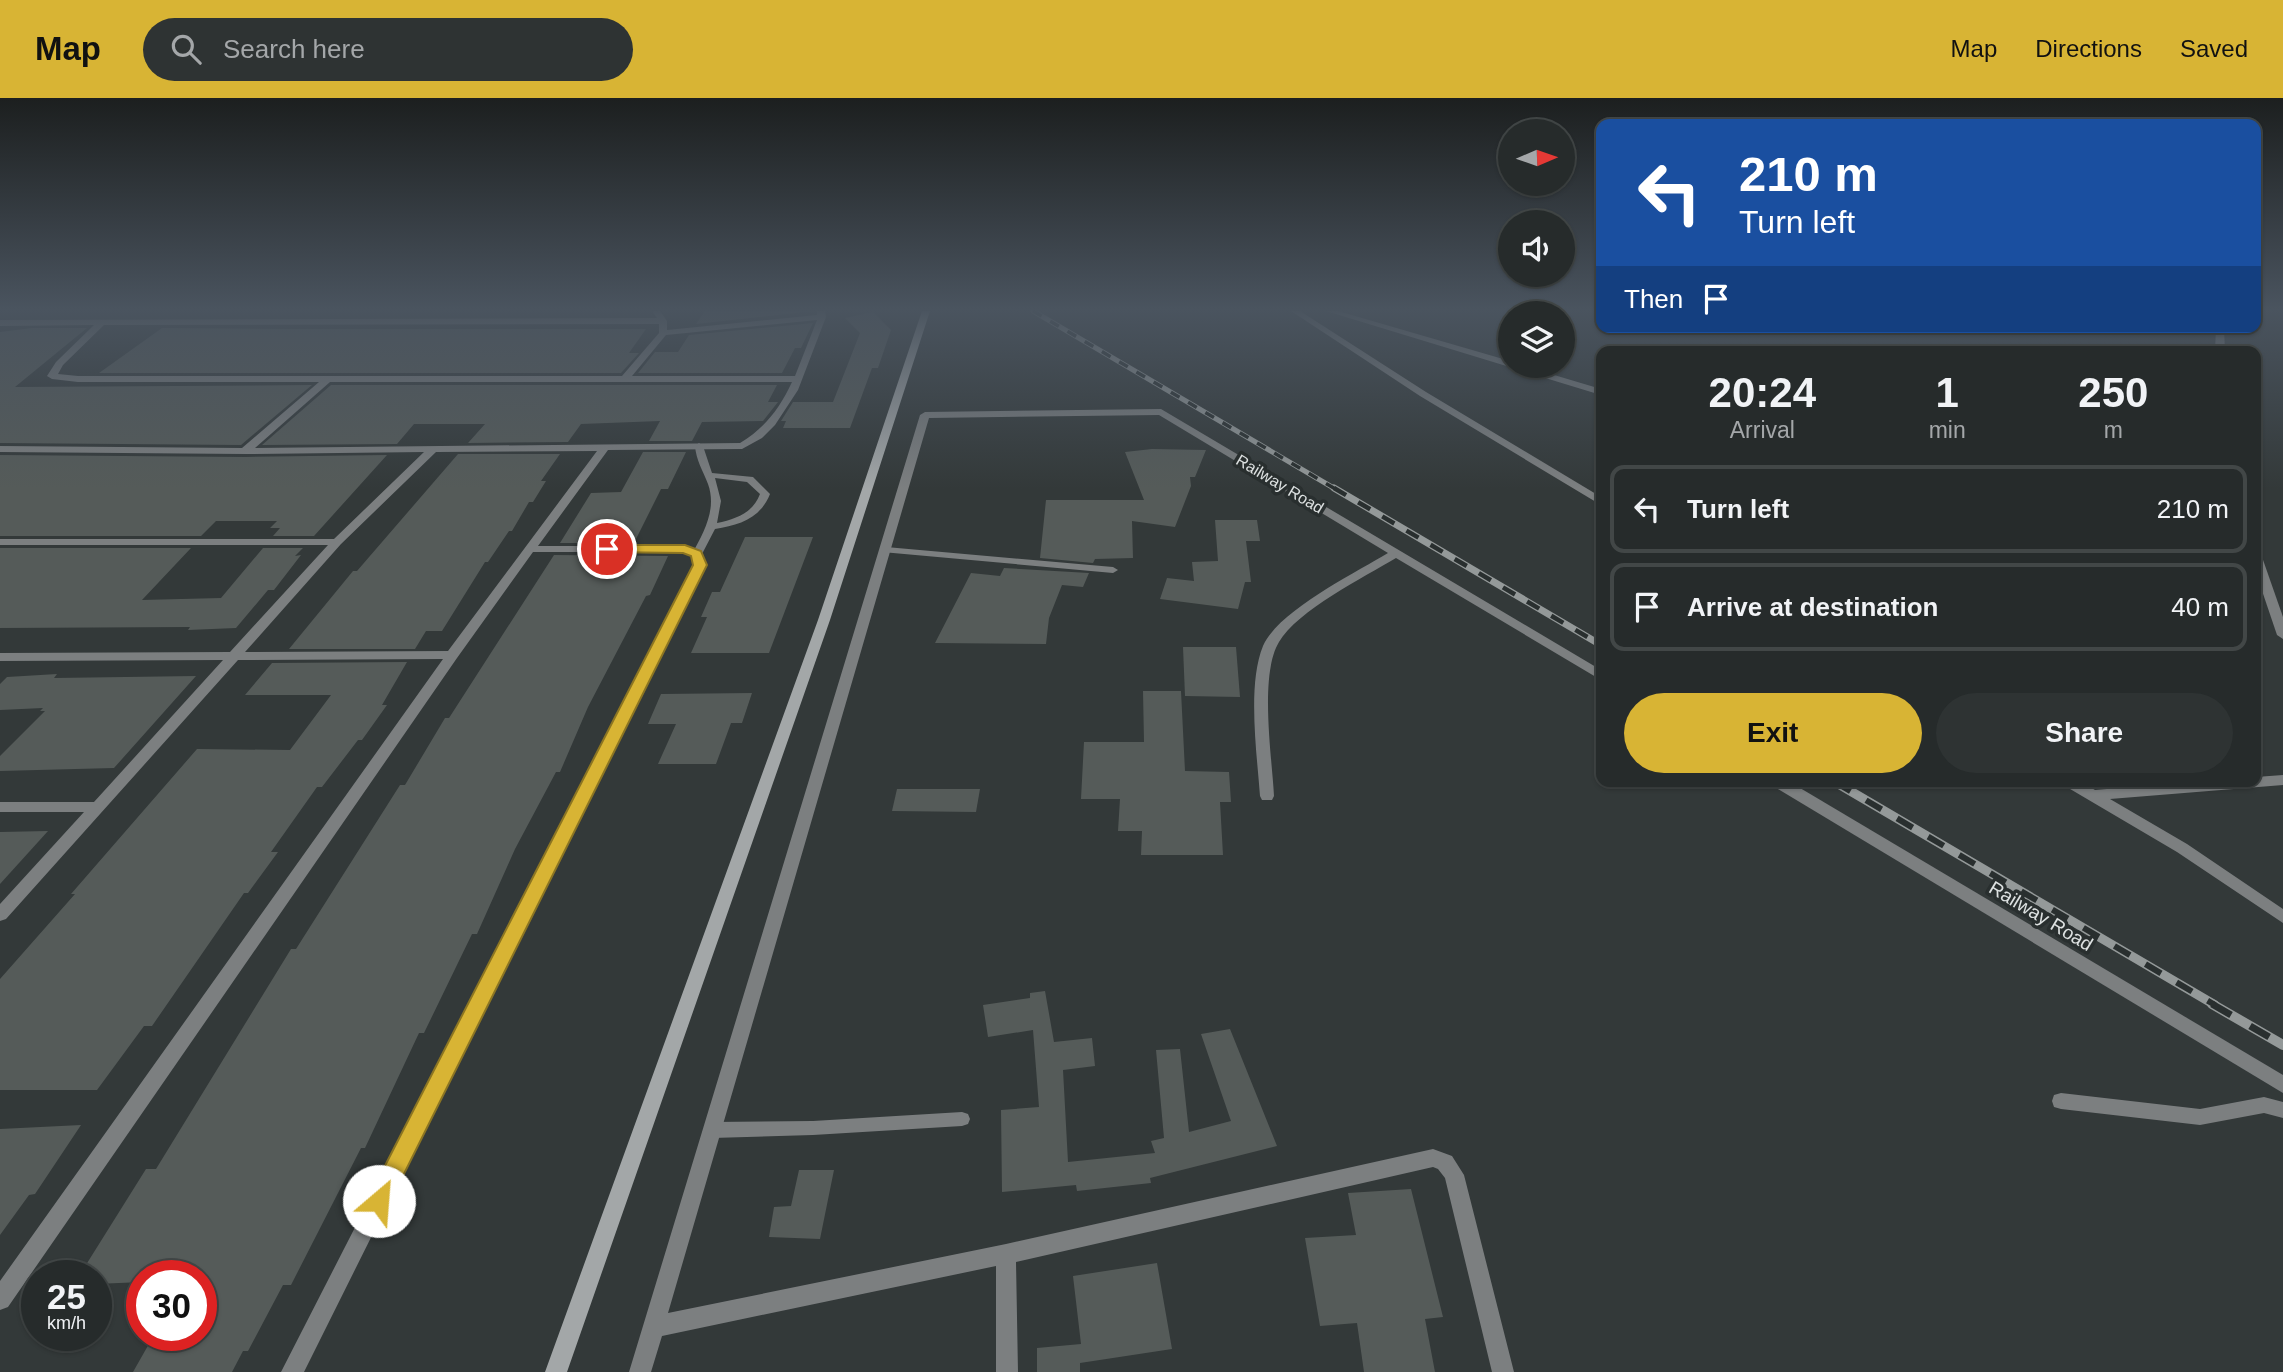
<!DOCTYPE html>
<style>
body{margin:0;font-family:Arial,sans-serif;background:#2e3333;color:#f1f3f6;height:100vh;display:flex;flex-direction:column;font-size:26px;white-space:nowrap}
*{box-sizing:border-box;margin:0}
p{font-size:23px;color:#a4a7a9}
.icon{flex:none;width:38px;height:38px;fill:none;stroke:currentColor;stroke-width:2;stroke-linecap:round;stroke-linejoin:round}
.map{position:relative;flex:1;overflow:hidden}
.details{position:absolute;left:1596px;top:248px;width:665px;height:441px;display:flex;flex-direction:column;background:#262b2b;border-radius:14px;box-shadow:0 2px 5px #0004,0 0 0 2px #424747}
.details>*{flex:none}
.guide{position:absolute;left:1596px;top:21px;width:665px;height:214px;border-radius:14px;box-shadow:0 2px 5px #0004,0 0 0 2px #424747;background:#1a4fa0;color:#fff;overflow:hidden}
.needle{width:46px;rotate:88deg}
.buttons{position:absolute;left:1498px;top:21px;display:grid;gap:14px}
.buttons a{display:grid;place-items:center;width:77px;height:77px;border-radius:50%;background:#262b2b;box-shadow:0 2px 5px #0004,0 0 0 2px #424747;font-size:35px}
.speed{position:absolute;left:21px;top:1162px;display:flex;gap:14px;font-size:35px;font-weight:700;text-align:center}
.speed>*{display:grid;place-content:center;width:91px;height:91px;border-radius:50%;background:#262b2b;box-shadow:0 2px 5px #0004,0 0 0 2px #424747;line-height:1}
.speed small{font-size:18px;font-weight:400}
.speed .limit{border:10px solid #d22;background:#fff;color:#111}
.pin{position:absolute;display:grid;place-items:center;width:60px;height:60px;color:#fff;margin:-30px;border:4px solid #fff;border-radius:50%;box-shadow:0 2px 7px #0007}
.me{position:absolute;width:77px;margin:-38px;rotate:27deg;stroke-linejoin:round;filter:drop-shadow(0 0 5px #0008)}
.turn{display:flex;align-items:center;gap:24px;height:147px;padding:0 28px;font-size:32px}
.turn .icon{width:91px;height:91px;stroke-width:2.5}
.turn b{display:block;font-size:49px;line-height:60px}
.then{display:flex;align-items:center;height:66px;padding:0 28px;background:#0003;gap:14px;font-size:26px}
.eta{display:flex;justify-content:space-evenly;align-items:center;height:119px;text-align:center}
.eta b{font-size:42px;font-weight:700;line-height:49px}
.primary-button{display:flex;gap:14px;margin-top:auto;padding:14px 28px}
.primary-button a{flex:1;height:80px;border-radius:42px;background:#d8b434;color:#111;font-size:28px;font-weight:700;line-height:80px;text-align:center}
.primary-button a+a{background:#2e3333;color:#f1f3f6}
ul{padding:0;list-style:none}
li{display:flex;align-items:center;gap:21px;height:88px;margin:0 14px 10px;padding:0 14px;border:4px solid #424747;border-radius:14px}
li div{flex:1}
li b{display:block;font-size:26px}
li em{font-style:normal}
header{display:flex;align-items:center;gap:42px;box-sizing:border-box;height:98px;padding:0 35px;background:#d8b434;color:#111}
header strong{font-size:33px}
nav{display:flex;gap:38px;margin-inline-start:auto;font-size:24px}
.search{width:490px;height:63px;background:#2e3333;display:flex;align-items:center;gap:18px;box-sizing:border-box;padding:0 24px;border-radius:38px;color:#a4a7a9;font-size:26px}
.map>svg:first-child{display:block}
.building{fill:#555b59}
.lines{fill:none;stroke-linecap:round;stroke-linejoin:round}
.lane{fill:#7c7f80;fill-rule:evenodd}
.street{fill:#7c7f80;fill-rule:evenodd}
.secondary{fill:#a3a7a8;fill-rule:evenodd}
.rail-far3-casing{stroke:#949999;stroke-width:5}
.rail-far2-casing{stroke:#949999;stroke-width:7}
.rail-far1-casing{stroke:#949999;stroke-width:9}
.rail-casing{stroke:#949999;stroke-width:10}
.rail-far3{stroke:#292f2f;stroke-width:3.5;stroke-dasharray:10;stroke-linecap:butt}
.rail-far2{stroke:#292f2f;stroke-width:4.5;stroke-dasharray:14;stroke-linecap:butt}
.rail-far1{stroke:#292f2f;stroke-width:6;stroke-dasharray:18;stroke-linecap:butt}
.rail{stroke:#292f2f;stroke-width:7;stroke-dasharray:22;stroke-linecap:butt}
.route{fill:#d8b434;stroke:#8c7522;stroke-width:2}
.labels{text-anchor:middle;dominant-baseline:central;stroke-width:7;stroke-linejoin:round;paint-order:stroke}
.far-street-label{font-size:16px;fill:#dde1e1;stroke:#292f2f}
.street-label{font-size:19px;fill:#dde1e1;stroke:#292f2f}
</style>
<header>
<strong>Map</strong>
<div class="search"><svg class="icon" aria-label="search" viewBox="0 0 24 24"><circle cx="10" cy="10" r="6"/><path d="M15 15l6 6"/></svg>Search here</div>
<nav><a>Map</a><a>Directions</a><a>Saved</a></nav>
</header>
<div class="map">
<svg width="2283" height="1274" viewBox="0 0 2283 1274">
<rect width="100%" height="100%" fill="#333939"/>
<g class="building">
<polygon points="705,213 814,213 696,226"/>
<polygon points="873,214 891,232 878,270 872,270 850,330 783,330 786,323 781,323 793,304 833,304 860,235 845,220"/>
<polygon points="813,225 801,250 795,250 782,275 638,275 655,254 678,254 689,237"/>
<polygon points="32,230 87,230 15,289 312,287 241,347 0,345 0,234"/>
<polygon points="162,230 283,231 646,231 629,255 639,255 621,275 99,275"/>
<polygon points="331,287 777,287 768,304 778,304 763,323 702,324 692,343 649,343 660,323 581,326 568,344 468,345 485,326 414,326 397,346 262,347"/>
<polygon points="1152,351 1206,352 1195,379 1190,379 1191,388 1175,429 1132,423 1133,460 1095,461 1093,465 1040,460 1046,402 1144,402 1125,354"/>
<polygon points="643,354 686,354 668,391 661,391 634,445 560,445 591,395 621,394"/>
<polygon points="458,356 560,356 541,383 546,383 533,404 529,404 512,433 509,433 488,464 485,464 442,533 426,533 415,551 289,551 353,473 357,473"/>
<polygon points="0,357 245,359 387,357 314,438 273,438 280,430 270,430 277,423 216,423 201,438 0,438"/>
<polygon points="1215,422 1257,422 1260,443 1246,443 1251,484 1245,484 1238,511 1160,501 1167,480 1194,483 1192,464 1218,463"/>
<polygon points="745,439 813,439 769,555 691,555 707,519 701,519 712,494 720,494"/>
<polygon points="0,450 191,450 142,502 221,500 263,450 303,450 295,458 301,457 274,492 268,492 236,530 188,532 190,529 0,530"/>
<polygon points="554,457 668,458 650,497 646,498 588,609 560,674 556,674 515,751 477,836 472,836 424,935 419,935 365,1050 361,1050 291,1187 283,1187 248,1253 243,1253 232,1274 133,1274 154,1237 201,1237 201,1192 209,1178 142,1178 142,1184 96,1186 96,1178 79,1178 146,1071 156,1071 291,851 296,851 400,687 405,687 445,620 449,620"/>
<polygon points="1004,470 1089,475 1083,489 1062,487 1049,520 1046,546 935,545 971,475 1000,478"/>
<polygon points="1183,549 1236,549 1240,599 1185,598"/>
<polygon points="407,564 382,607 387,607 362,642 358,642 322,689 317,689 271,754 278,754 248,795 244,795 152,928 144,928 97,992 0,992 0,881 75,796 71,796 197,651 290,652 331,597 245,597 272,565"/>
<polygon points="57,576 54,580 196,578 114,670 0,673 0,658 45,613 40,613 43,610 0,612 0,586 7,579"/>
<polygon points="1143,593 1181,593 1185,673 1229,674 1231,704 1220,704 1223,757 1141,757 1142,733 1118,733 1120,701 1081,701 1084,644 1144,644"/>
<polygon points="752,595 742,625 731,625 716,666 658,666 676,626 648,626 661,596"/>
<polygon points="897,691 980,691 976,714 892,713"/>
<polygon points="48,733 0,786 0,734"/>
<polygon points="1045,893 1054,944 1092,940 1095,968 1063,972 1068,1064 1155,1055 1151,1043 1164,1040 1156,952 1180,951 1189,1034 1231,1023 1201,936 1230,931 1277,1048 1150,1080 1151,1085 1077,1093 1076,1087 1002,1094 1001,1012 1039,1009 1033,932 988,939 983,907 1030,900 1030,895"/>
<polygon points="81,1027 35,1096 29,1097 0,1137 0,1031"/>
<polygon points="799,1072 834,1072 820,1141 769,1139 774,1109 791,1108"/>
<polygon points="1411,1091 1443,1219 1425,1221 1435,1274 1364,1274 1357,1225 1320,1228 1305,1140 1356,1137 1348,1095"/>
<polygon points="1157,1165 1172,1251 1080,1265 1080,1274 1037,1274 1037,1250 1081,1246 1073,1178"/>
</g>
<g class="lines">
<g class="lane">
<path d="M699,345l4,3 9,27 41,4 17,17c-10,25 -31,31 -55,35l-13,25 -5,3 -5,-3c12,-22 25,-45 16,-70 -5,-13 -12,-24 -13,-38zM715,380l32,4 13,12c-7,19 -24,25 -43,29l4,-22z"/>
<polygon points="886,449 1113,469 1118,472 1113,475 882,454 881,452"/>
<polygon points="962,1014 968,1016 970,1021 968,1026 962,1028 813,1037 712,1040 706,1037 704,1032 706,1027 712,1024 813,1023"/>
</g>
<g class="street">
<path d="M652,213h8l7,10v9l150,-15v-4h8l1,6 -28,73 -23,35 -13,13 -20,11 -134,1 -70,96h148l15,6 5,13 -402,807h-23l413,-807 -2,-9 -8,-4h-151l-76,106 -449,649 -8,3v-29l443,-622 -205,1 -232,259 -6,2v-17l84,-92h-84v-10h94l129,-142 -223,1v-8l230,-1 98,-107h-328v-6h334l90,-87 -179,2 -245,-2v-6l242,2 77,-66h-241l-26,-3 -5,-3 9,-14 38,-37 -94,1v-6l657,-2zM817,222l-22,56h-163l34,-41zM659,226v9l-37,43h-544l-20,-2 5,-9 41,-40zM330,284h462c-12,26 -27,46 -52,61l-485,5zM597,353l-149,200 -203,1 96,-108 95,-92z"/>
<polygon points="1291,213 1300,213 1426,294 1601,399 1601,407 1420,298"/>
<polygon points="1326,213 1338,213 1510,263 1510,268 1524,268 1601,291 1601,297"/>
<polygon points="2158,229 2172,229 2176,232 2172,235"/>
<polygon points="2216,229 2224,229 2225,254 2215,254"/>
<path d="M1161,311l440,261v10l-205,-122c-32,19 -99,53 -117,84 -20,33 -7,115 -5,154l-2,4h-10l-2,-4c-3,-42 -13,-111 3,-150 15,-35 92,-73 125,-93l-229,-138 -230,3 -261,895 338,-69 427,-95 19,7 12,19 50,197h-22l-47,-194 -7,-9 -5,-2 -417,95 2,110h-22v-106l-334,70 -11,36h-22l291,-957 5,-3z"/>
<polygon points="2256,455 2262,459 2283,519 2283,541 2277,537 2256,475"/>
<polygon points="2283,677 2283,687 2110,701 2187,746 2283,811 2283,825 2177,754 2065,688 2063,684 2082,684 2095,692 2189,684 2256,684 2256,679"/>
<polygon points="1771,684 1790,684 2283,977 2283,995 1773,688"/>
<polygon points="2061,995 2200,1011 2264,999 2283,1004 2283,1020 2264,1015 2200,1027 2061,1011 2054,1009 2052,1003 2054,997"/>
</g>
<polygon class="secondary" points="922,213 930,213 830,522 567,1274 545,1274 818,522"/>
<defs>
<polyline id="rail-far3" points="1033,213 1337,392"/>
<polyline id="rail-far2" points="1334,390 1601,547"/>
<polyline id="rail-far1" points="1835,684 2215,907"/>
<polyline id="rail" points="2212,906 2283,947"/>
</defs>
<use href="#rail-far3" class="rail-far3-casing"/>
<use href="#rail-far2" class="rail-far2-casing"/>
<use href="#rail-far1" class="rail-far1-casing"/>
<use href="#rail" class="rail-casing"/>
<use href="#rail-far3" class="rail-far3"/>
<use href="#rail-far2" class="rail-far2"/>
<use href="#rail-far1" class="rail-far1"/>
<use href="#rail" class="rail"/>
</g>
<linearGradient id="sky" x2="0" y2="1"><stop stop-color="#1c1f1f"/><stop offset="0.54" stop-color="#4a545f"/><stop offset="1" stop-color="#4a545f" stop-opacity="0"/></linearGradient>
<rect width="2283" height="391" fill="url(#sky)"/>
<polygon class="route" points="607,447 685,447 701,453 707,467 387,1110 379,1113 371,1110 367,1103 371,1095 693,467 691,458 683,455 602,454 602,448"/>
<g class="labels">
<g class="far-street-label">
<text transform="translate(1280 386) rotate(31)">Railway Road</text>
</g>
<g class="street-label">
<text transform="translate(2041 818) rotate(31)">Railway Road</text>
</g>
</g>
</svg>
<div class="buttons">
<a><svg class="needle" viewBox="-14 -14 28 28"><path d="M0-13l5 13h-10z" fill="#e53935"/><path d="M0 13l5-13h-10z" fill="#a4a7a9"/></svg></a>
<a><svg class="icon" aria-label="sound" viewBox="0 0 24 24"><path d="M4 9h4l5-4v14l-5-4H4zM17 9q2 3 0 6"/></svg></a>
<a><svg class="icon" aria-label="layers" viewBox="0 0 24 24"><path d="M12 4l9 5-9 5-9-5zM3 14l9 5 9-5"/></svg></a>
</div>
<div class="speed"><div>25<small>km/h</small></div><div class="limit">30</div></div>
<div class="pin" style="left:607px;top:451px;background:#d93025"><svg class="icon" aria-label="arrive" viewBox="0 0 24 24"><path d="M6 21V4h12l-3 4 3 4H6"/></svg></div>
<svg class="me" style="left:379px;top:1103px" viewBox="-20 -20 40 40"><circle r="19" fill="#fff"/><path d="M0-13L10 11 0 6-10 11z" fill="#d8b434"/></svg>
<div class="guide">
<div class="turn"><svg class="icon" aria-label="left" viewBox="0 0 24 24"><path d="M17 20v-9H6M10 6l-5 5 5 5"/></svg><div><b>210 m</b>Turn left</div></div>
<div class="then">Then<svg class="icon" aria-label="arrive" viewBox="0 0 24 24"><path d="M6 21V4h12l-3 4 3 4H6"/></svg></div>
</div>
<section class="details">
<div class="eta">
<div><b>20:24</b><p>Arrival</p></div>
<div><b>1</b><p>min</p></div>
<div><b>250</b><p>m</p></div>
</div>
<ul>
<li><svg class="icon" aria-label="left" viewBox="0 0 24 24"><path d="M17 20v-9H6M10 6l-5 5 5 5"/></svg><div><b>Turn left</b></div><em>210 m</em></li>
<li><svg class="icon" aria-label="arrive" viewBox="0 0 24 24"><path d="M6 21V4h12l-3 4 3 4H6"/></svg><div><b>Arrive at destination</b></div><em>40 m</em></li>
</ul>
<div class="primary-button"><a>Exit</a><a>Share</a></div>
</section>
</div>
